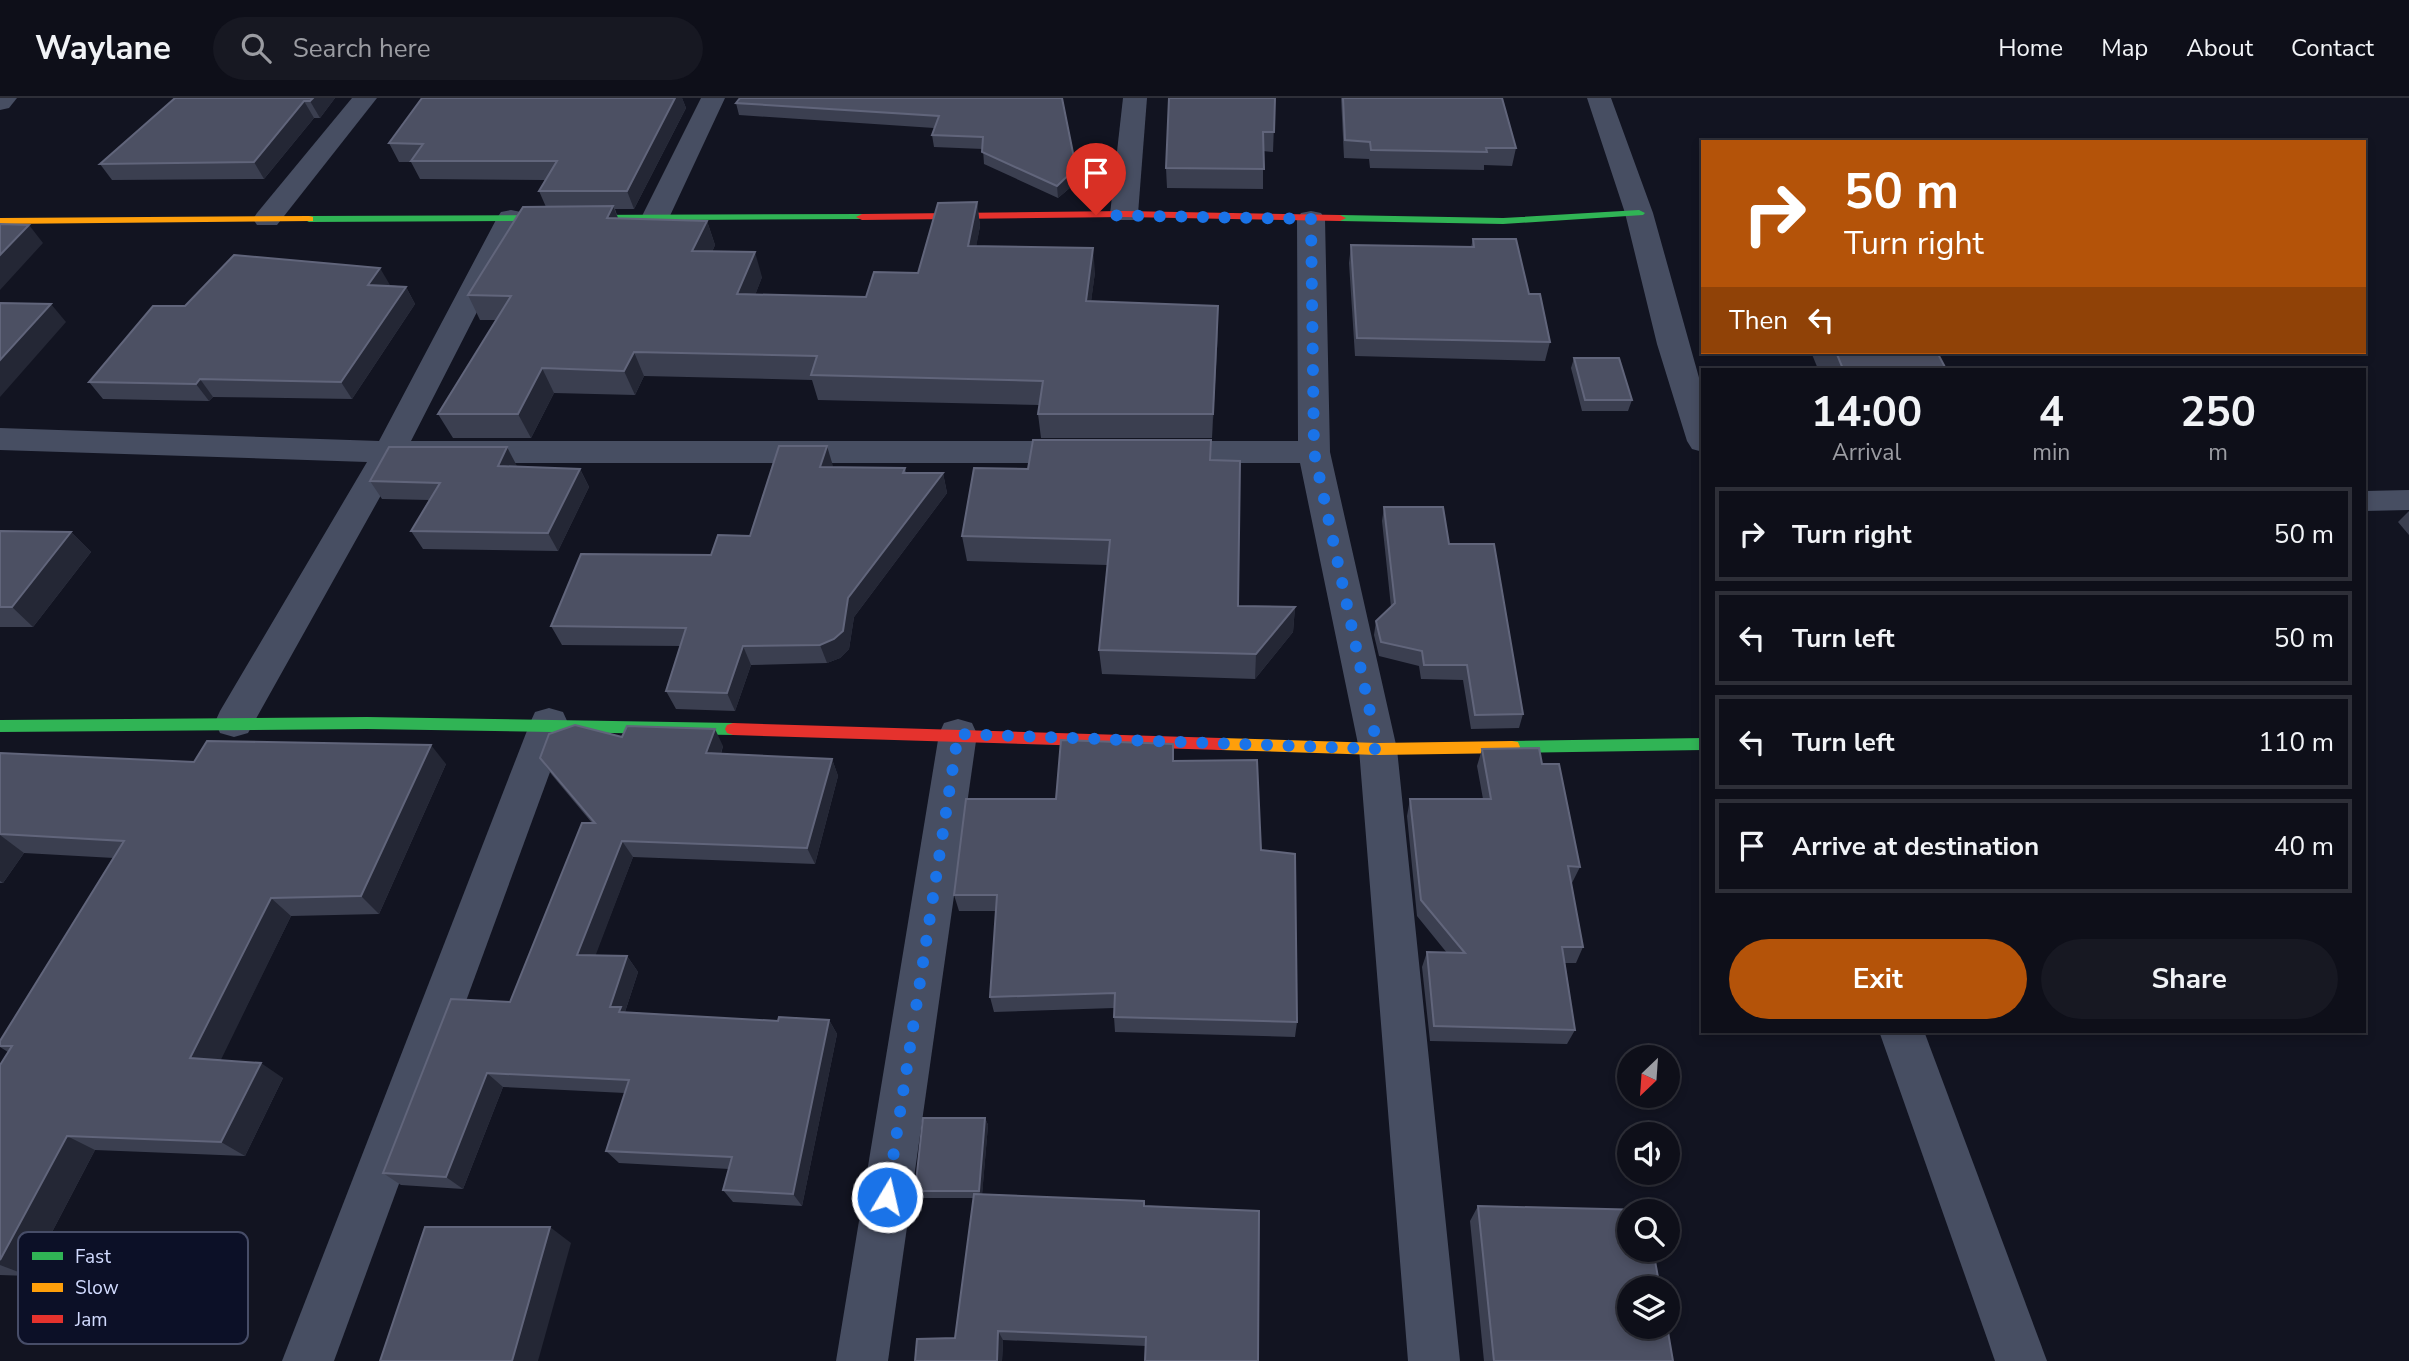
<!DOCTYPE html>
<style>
body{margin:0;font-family:"Nunito Sans",sans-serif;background:#171822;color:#f1f3f6;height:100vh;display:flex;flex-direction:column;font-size:26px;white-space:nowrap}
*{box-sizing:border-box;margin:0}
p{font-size:23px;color:#9b9ca2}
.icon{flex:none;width:38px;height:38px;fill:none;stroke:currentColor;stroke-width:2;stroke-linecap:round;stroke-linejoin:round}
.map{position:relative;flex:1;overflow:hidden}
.sheet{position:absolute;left:1701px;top:270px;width:665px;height:665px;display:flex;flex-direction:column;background:#0e0f19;border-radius:0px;box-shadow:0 4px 10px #0003,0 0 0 2px #2e2f38}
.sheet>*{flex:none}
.banner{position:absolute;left:1701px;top:42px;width:665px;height:214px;border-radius:0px;box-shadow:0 4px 10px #0003,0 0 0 2px #2e2f38;background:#b45309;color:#fff;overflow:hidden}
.needle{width:46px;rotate:205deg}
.tools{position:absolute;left:1617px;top:947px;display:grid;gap:14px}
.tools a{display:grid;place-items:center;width:63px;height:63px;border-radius:50%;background:#0e0f19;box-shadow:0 4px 10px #0003,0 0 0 2px #2e2f38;font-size:35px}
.pin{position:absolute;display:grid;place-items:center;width:60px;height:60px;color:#fff;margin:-72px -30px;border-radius:50% 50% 50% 0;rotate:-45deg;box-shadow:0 0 7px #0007}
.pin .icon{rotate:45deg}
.me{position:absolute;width:77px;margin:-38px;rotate:9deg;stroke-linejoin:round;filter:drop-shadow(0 0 5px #0008)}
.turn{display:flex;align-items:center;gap:24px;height:147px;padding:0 28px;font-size:32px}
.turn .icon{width:91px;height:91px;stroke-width:2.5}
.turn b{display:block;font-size:49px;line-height:60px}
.then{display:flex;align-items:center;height:66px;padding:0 28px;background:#0003;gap:14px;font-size:26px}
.eta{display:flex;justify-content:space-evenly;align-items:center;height:119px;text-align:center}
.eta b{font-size:42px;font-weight:700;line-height:49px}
.action{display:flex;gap:14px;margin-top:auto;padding:14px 28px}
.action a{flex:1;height:80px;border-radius:42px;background:#b45309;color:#fff;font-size:28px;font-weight:700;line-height:80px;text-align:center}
.action a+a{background:#171822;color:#f1f3f6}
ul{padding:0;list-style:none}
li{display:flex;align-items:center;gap:21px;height:94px;margin:0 14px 10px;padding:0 14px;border:4px solid #2e2f38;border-radius:0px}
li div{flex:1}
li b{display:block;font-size:26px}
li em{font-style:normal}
header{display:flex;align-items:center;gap:42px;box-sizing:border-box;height:98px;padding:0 35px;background:#0e0f19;border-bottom:2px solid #2e2f38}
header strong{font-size:33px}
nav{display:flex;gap:38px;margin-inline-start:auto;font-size:24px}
.search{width:490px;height:63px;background:#171822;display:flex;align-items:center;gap:18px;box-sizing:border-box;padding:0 24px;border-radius:38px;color:#9b9ca2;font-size:26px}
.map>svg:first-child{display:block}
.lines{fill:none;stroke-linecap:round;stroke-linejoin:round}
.lane{fill:#474e62;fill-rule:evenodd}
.street{fill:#474e62;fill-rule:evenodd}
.fast{fill:#30b455;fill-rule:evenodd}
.slow{fill:#ff9f0a;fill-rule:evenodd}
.jam{fill:#e5322d;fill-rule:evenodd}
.wall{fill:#3b3f50}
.shaded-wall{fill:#242735}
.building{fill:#4c5063;stroke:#61657b;stroke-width:2}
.route{stroke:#1a73e8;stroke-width:12;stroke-dasharray:0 21.6}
.key{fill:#0c1027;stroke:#474d68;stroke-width:2}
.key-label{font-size:19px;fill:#d2dbff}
</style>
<header>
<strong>Waylane</strong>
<div class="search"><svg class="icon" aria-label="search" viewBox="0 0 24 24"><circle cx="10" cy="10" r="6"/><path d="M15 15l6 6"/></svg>Search here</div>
<nav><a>Home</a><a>Map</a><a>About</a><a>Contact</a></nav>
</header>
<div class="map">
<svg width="2409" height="1263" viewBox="0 0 2409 1263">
<rect width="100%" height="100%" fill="#121421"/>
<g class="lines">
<polygon class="lane" points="2409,392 2409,412 2364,413 2364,393"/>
<g class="street">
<polygon points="0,0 17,0 9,10 0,12"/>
<polygon points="352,0 377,0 277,127 257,127 253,121 257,115"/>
<polygon points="701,0 725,0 668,122 664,128 644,128 640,122"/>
<polygon points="1123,0 1147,0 1138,116 1134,122 1114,122 1110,116"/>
<polygon points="1587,0 1611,0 1653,115 1703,294 1703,354 1692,351 1687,343 1657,246 1625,115"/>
<polygon points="511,112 521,114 525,120 411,343 1084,343 1095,346 1100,354 1095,362 1084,365 399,365 248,635 234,639 220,635 215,624 220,613 367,364 0,352 0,330 379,343 497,120 501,114"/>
<polygon points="1311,113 1321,115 1325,121 1330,354 1397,651 1460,1263 1408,1263 1359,651 1300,365 1158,365 1147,362 1142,354 1147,346 1158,343 1298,343 1297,121 1301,115"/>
<polygon points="549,610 563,614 568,625 334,1263 282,1263 530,625 535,614"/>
<polygon points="958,621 972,625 977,636 888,1263 836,1263 939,636 944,625"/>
<polygon points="1879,933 1924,933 2047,1263 1995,1263"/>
</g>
<g class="fast">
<polygon points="1639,112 1645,115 1643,117 1503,126 1340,123 1334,120 1340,117 1503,120"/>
<polygon points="862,116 868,119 866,121 309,124 303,121 309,118"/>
<polygon points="367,619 733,625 739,627 741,631 739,635 733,637 367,631 0,634 0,622"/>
<polygon points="1703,640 1703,652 1512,655 1506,654 1504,649 1506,644 1512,643"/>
</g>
<g class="slow">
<polygon points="309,118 313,119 313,123 0,126 0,120"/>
<polygon points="1221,640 1378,645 1512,643 1518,644 1520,649 1518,654 1512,655 1378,657 1221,652 1215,651 1213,646 1215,641"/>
</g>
<g class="jam">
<polygon points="1124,113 1340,117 1346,120 1340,123 1124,119 862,122 856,119 862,116"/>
<polygon points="733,625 1221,640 1227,641 1229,646 1227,651 1221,652 733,637 727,635 725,631 727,627"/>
</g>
</g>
<g class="wall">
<polygon points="175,0 335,0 320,20 314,20 264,81 112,82 100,66"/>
<polygon points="422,0 682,0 686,10 634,111 615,111 618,120 707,123 715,147 712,154 762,179 755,197 866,199 918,175 977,104 980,128 976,148 1095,174 1091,203 1218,233 1212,340 1041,340 1038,316 1039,307 818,302 812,282 644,278 635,297 554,295 531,340 453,340 438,316 496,222 480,222 468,197 546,109 539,93 545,82 420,81 411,64 399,64 389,45"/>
<polygon points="1062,0 1078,83 1058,100 984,66 983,51 934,49 932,37 934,30 739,17 736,5"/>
<polygon points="1275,0 1273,54 1263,53 1263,91 1167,90 1166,70"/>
<polygon points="1341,0 1502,0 1516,50 1512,68 1484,67 1484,72 1370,70 1369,61 1344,60"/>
<polygon points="1473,141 1529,196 1550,244 1545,263 1355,258 1349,165 1351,147 1471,149"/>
<polygon points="390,187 406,189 415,206 352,301 213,299 209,303 103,301 89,284 185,208"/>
<polygon points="1811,254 1937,254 1946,271 1818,271"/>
<polygon points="1574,260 1632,302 1628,313 1582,313 1571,270"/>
<polygon points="1211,342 1211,362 1238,508 1295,509 1293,534 1255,581 1102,576 1099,552 1107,467 967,463 962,438 1028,371"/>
<polygon points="517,368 517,369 580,371 589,389 558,453 423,451 411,433 429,402 382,401 370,383"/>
<polygon points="833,368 832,369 905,370 906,375 943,375 947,395 854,519 849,551 840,560 827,565 751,567 735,613 676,611 666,593 680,548 562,547 551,528 711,457 750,438"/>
<polygon points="1384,409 1449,446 1523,616 1519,630 1471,631 1463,582 1421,581 1419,568 1379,558 1374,537 1376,523 1391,509 1382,423"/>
<polygon points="2409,413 2409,437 2398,424"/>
<polygon points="0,433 71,434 91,454 33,529 0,529"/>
<polygon points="622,639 723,648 721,656 832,661 838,678 815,766 633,759 595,857 627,858 638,874 625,914 778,923 829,922 837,936 802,1108 733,1104 723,1092 729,1071 619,1065 606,1053 625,995 503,989 463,1091 401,1087 383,1075 510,904 592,725 552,677 540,660"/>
<polygon points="1482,651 1542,666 1580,769 1572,785 1571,785 1583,849 1576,865 1565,865 1575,932 1567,946 1430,943 1422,869 1427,854 1447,855 1417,818 1407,718 1410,701 1483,701 1477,668"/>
<polygon points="0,655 194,664 446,666 379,816 291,818 220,962 283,980 245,1058 95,1052 29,1178 0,1177 0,967 8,954 0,949 0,943 114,760 24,755 3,785 0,785"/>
<polygon points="1174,663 1261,752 1297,924 1295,939 1115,934 1114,919 1114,910 994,914 990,899 996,813 959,813 954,797 1056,701"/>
<polygon points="985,1020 988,1027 982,1096 1144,1103 1145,1108 1259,1113 1146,1248 1003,1242 1002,1263 915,1263 955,1240 974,1100 918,1100 915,1093"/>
<polygon points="1478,1108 1673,1263 1484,1263 1470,1123"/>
<polygon points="157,1147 170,1153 146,1201 76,1199 61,1193"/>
</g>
<g class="shaded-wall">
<polygon points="313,0 335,0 320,20 310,3"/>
<polygon points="675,0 682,0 686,10 634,111 627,93"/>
<polygon points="304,3 314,20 264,81 254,64"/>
<polygon points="1076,70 1078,83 1058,100 1057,88"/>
<polygon points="977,104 980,128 972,172 968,148"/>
<polygon points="613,108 623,133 607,120"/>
<polygon points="707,123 715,147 701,178 692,153"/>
<polygon points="29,127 43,145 0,192 0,157"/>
<polygon points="1093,150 1095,174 1088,228 1086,203"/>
<polygon points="755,154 762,179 746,221 737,196"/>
<polygon points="380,170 390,187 378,205 368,187"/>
<polygon points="406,189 415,206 352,301 341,284"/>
<polygon points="51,206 66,224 0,299 0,262"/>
<polygon points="1218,208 1218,233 1212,340 1213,316"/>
<polygon points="634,254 644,278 635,297 624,273"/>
<polygon points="542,270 554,295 531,340 518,316"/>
<polygon points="200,281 213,299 209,303 196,286"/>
<polygon points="827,348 833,368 826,388 820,369"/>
<polygon points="507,349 517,368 508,386 498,368"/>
<polygon points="580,371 589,389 558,453 548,435"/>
<polygon points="943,375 947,395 854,519 849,551 840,560 827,565 820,547 848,500"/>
<polygon points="71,434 91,454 33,529 12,509"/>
<polygon points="1295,509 1293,534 1255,581 1256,556"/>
<polygon points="743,548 751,567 735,613 727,595"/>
<polygon points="715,631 723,648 715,672 706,655"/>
<polygon points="431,647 446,666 379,816 361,798"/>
<polygon points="832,661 838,678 815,766 807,750"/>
<polygon points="0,737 24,755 3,785 0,783"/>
<polygon points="622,743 633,759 590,872 577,857"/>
<polygon points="271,800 291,818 214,976 190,960"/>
<polygon points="627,858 638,874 622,923 610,909"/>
<polygon points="829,922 837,936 802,1108 793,1096"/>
<polygon points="261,965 283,980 245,1058 221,1044"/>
<polygon points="487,975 503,989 463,1091 446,1079"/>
<polygon points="985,1020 988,1027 982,1099 979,1093"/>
<polygon points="67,1038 95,1052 29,1178 0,1167 0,1162"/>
<polygon points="550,1129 571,1145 538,1263 512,1263"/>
<polygon points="157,1147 170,1153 146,1201 132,1196"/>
<polygon points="998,1233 1003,1242 1002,1263 997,1263"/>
</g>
<g class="building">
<polygon points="175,0 313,0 310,3 304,3 254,64 100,66"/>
<polygon points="422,0 675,0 627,93 539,93 557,63 411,63 423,46 389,45"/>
<polygon points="740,0 1062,0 1076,70 1057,88 982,54 983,39 932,37 939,18 736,5"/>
<polygon points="1169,0 1275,0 1274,34 1263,34 1264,71 1166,70"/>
<polygon points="1343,0 1502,0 1516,50 1486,50 1487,54 1371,52 1370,44 1345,42"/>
<polygon points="977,104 968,148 1093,150 1086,203 1218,208 1213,316 1038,316 1043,283 811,277 817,258 634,254 624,273 542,270 518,316 438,316 511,198 468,197 523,109 613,108 607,120 707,123 692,153 755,154 737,196 866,199 874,174 918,175 938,105"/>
<polygon points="0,126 29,127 0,157"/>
<polygon points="1473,141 1516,141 1529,196 1540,196 1550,244 1357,240 1351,147 1474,149"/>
<polygon points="234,157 380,170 368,187 406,189 341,284 200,281 196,286 89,284 153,208 185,208"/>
<polygon points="0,205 51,206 0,262"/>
<polygon points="1836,254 1937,254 1946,271 1843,271"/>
<polygon points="1574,260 1619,260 1632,302 1585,302"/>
<polygon points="1033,342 1211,342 1210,362 1240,363 1238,508 1295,509 1256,556 1099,552 1110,442 962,438 974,370 1028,371"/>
<polygon points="779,348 827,348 820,369 905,370 903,375 943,375 848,500 843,533 834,541 820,547 743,548 727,595 666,593 686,530 551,528 581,456 711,457 718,437 750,438"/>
<polygon points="389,349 507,349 498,368 580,371 548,435 411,433 440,385 370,383"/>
<polygon points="1384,409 1443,409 1449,446 1494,446 1523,616 1475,617 1467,567 1424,567 1422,553 1381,544 1376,523 1395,505"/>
<polygon points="0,433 71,434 12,509 0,509"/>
<polygon points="575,627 622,639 627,628 715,631 706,655 832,661 807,750 622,743 577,857 627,858 610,909 621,909 619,914 778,923 779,919 829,922 793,1096 723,1092 732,1059 606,1053 629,982 487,975 446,1079 383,1075 451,901 510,904 582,725 595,725 540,660 549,636"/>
<polygon points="1061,642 1173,646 1173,663 1257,662 1261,752 1295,756 1297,924 1114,919 1115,895 990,899 997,797 954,797 966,701 1056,701"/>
<polygon points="207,643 431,647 361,798 271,800 190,960 261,965 221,1044 67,1038 0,1162 0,967 12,948 0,948 0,943 124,743 0,736 0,655 194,664"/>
<polygon points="1539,650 1542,666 1559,666 1580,769 1568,768 1583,849 1562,849 1575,932 1434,928 1427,854 1465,855 1421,802 1410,701 1491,701 1482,651"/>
<polygon points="923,1020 985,1020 979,1093 915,1093"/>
<polygon points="974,1096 1144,1103 1144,1108 1259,1113 1258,1263 1145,1263 1146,1239 998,1233 997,1263 915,1263 917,1241 955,1240"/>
<polygon points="1478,1108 1646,1112 1646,1113 1629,1113 1629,1152 1653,1152 1660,1190 1629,1190 1629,1228 1667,1228 1673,1263 1494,1263"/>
<polygon points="425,1129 550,1129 512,1263 380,1263"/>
</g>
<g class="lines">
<polyline class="route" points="887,1099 958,636 1378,651 1314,354 1311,121 1096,117"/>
</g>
<rect x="18" y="1134" width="230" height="112" rx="10" class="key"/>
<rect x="32" y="1154" width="31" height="8" fill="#30b455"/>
<rect x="32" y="1185" width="31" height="9" fill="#ff9f0a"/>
<rect x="32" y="1217" width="31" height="8" fill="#e5322d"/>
<g class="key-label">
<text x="75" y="1165">Fast</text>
<text x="75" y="1196">Slow</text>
<text x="75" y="1228">Jam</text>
</g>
</svg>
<div class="tools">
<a><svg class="needle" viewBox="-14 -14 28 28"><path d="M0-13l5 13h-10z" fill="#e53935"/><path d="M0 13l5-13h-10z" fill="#9b9ca2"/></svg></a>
<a><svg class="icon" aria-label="sound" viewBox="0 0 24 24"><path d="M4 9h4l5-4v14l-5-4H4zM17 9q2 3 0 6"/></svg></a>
<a><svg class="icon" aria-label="search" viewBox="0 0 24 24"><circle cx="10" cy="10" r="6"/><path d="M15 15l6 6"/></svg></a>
<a><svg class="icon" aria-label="layers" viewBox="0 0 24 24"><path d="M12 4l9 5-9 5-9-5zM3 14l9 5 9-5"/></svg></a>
</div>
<div class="pin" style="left:1096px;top:117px;background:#d93025"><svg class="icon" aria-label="arrive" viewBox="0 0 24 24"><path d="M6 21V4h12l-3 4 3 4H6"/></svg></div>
<svg class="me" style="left:887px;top:1099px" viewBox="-20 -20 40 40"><circle r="17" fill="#1a73e8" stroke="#fff" stroke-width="3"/><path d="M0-11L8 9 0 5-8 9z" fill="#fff"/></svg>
<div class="banner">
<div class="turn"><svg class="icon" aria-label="right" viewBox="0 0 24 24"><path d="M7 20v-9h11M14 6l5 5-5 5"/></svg><div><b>50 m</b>Turn right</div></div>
<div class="then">Then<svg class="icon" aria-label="left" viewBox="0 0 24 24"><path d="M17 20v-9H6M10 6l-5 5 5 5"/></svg></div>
</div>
<section class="sheet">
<div class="eta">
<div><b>14:00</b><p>Arrival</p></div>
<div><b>4</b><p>min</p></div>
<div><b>250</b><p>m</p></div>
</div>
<ul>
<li><svg class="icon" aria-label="right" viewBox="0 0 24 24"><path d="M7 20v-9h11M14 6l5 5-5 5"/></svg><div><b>Turn right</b></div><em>50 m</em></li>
<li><svg class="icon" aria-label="left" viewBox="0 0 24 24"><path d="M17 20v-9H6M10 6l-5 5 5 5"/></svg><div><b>Turn left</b></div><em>50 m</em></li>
<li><svg class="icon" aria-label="left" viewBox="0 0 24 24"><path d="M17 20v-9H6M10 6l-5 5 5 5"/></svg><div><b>Turn left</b></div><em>110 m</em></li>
<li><svg class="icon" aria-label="arrive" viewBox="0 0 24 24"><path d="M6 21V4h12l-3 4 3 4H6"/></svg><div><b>Arrive at destination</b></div><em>40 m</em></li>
</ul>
<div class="action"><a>Exit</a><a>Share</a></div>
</section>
</div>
